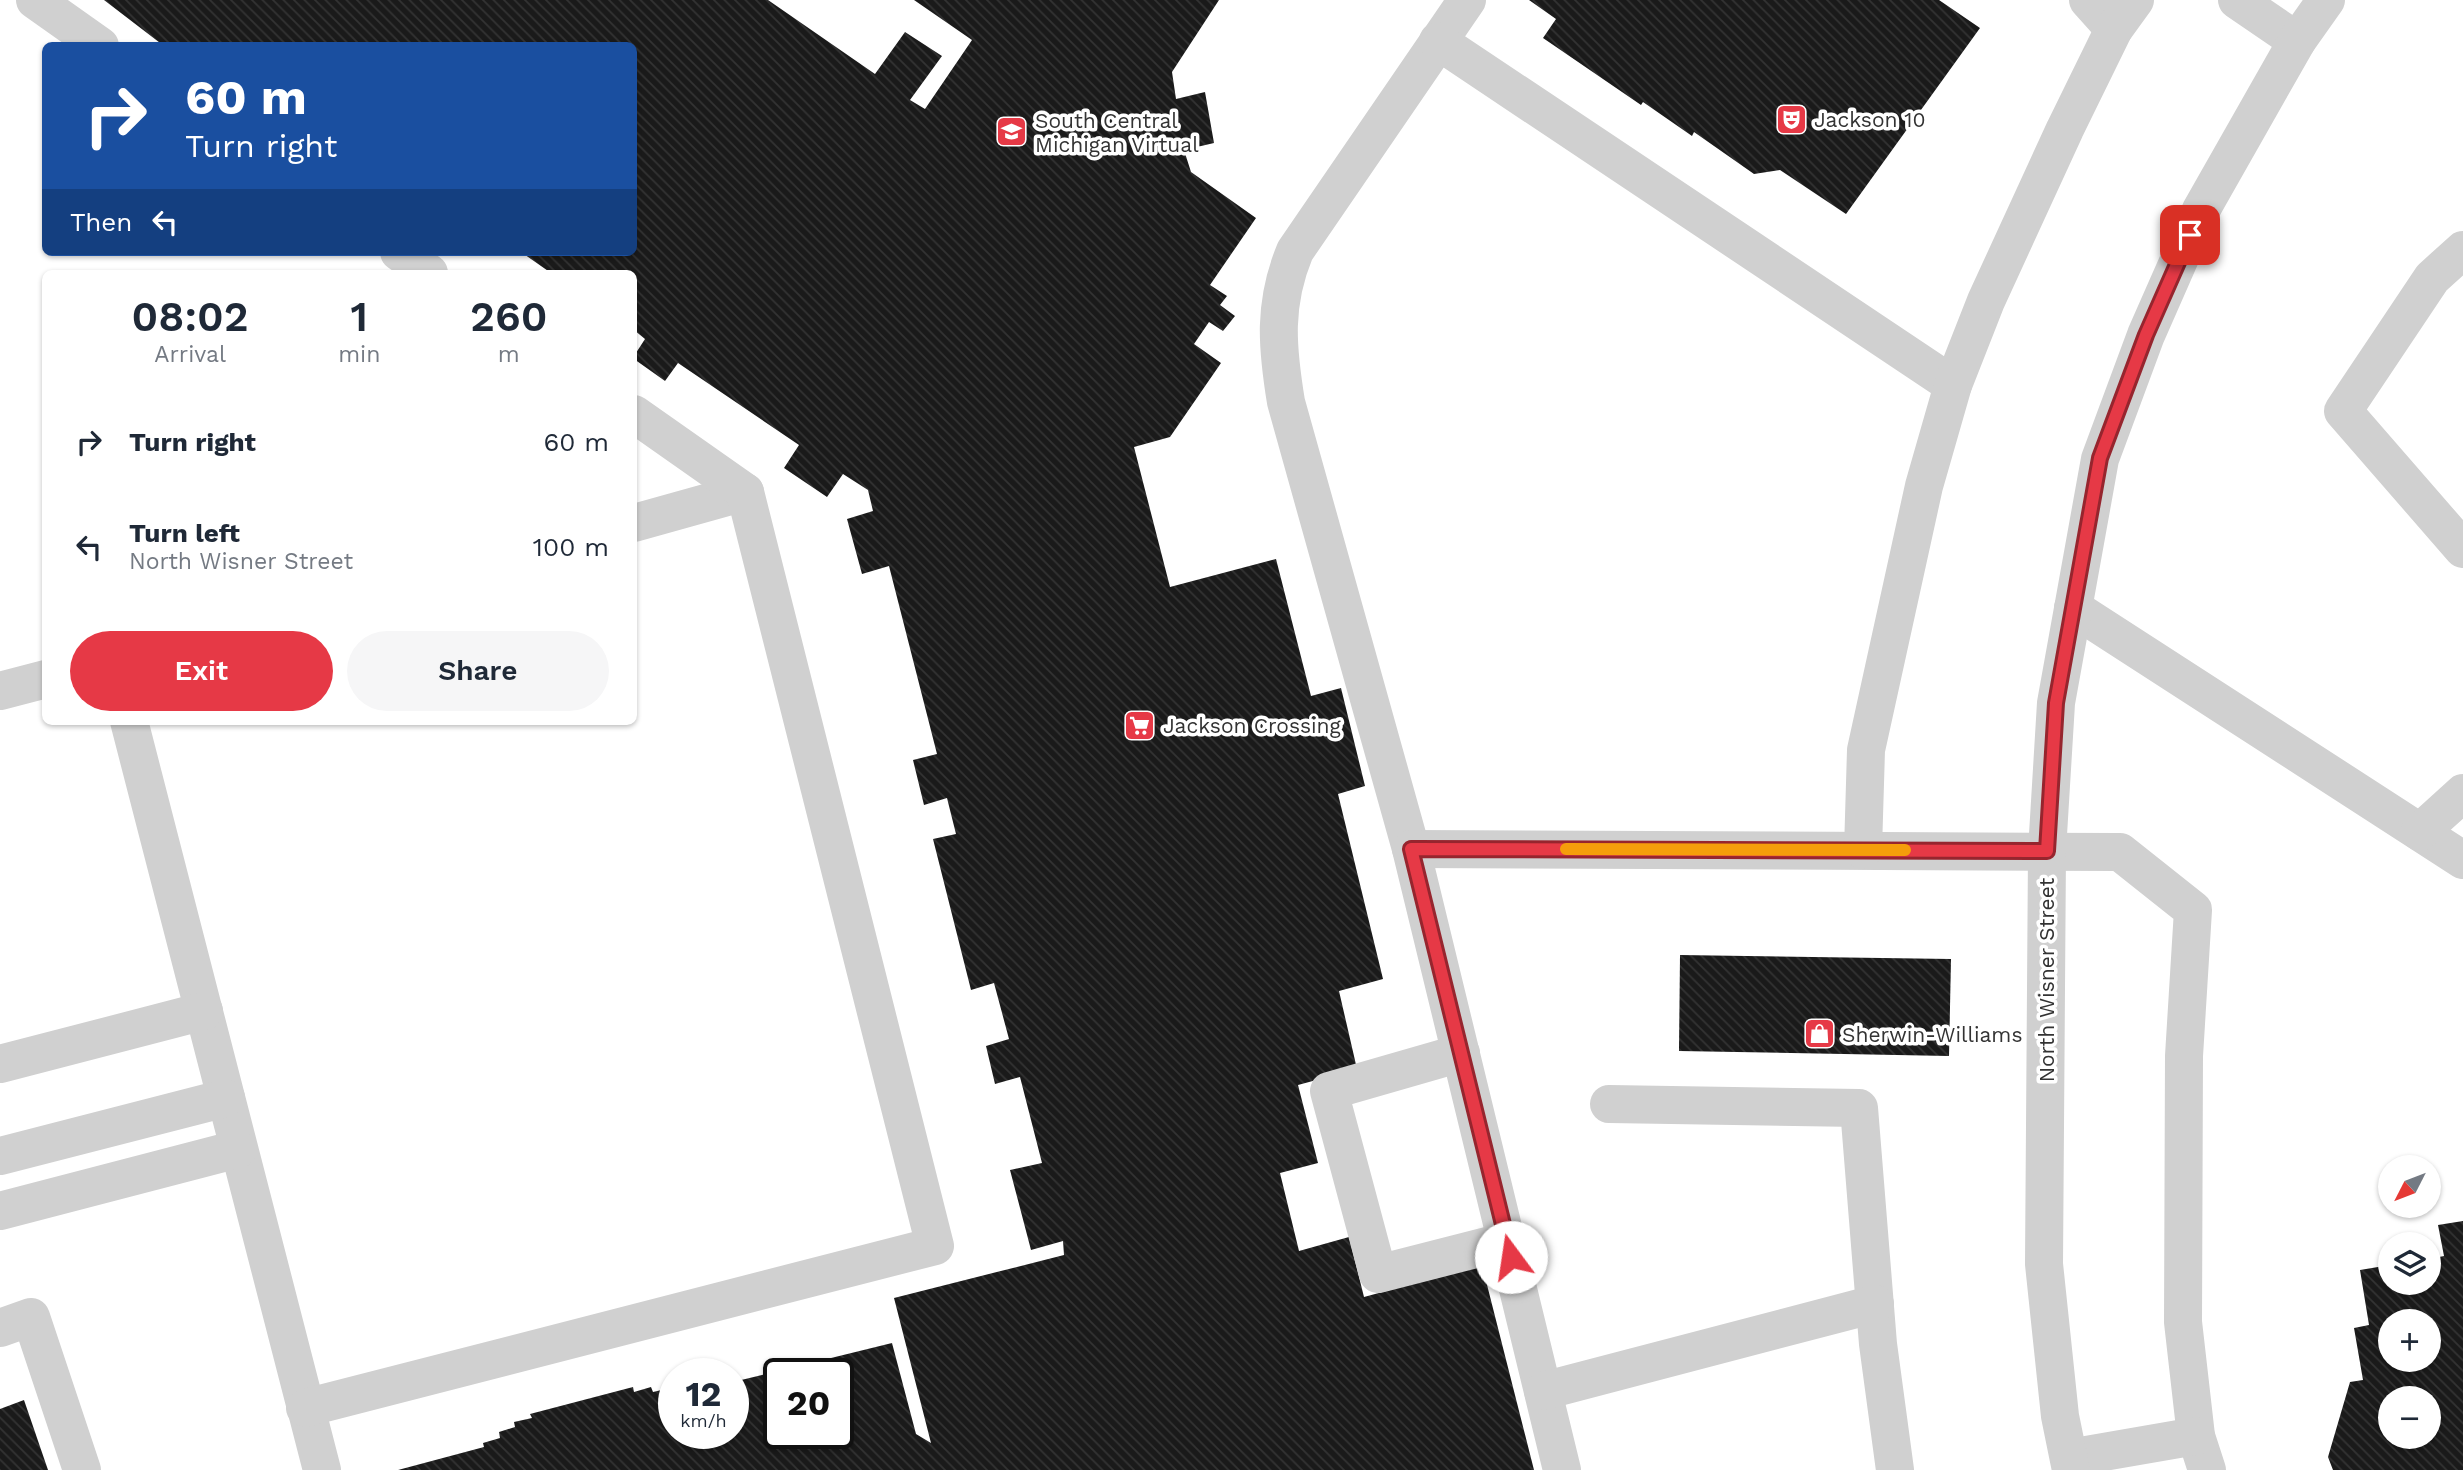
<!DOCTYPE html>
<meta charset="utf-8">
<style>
body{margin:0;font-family:"Work Sans",sans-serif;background:#f6f6f7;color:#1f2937;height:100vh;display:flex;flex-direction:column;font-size:26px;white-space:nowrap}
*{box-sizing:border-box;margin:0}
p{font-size:23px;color:#747a83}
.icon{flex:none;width:38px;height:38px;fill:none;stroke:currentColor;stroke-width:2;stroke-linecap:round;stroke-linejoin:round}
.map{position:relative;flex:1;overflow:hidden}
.details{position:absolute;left:42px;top:270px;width:595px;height:455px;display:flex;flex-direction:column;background:#fff;border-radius:10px;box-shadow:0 2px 5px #0004}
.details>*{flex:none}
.banner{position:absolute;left:42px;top:42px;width:595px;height:214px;border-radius:10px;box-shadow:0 2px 5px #0004;background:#1a4fa0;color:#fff;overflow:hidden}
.needle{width:46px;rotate:228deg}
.controls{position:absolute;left:2378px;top:1155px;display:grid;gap:14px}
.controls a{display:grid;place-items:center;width:63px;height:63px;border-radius:50%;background:#fff;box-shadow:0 2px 5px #0004;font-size:35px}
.speed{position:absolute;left:658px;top:1358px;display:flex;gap:14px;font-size:35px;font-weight:700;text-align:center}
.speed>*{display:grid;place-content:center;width:91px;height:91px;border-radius:50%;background:#fff;box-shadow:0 2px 5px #0004;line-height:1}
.speed small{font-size:18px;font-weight:400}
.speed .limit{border:4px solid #111;border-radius:10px;background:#fff;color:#111}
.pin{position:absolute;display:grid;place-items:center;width:60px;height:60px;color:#fff;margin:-30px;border-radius:14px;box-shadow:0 4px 10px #0006}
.me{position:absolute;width:77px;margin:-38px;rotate:346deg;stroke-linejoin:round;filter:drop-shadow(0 0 5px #0008)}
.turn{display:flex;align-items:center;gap:24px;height:147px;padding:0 28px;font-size:32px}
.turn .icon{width:91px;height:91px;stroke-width:2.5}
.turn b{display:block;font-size:49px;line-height:60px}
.then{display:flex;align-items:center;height:66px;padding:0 28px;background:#0003;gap:14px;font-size:26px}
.eta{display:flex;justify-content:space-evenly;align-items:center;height:119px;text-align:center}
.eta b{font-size:42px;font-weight:600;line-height:49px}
.action{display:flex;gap:14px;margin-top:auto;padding:14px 28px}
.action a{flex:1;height:80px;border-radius:42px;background:#e63946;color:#fff;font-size:28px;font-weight:600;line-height:80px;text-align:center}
.action a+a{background:#f6f6f7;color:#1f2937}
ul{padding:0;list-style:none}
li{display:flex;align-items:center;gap:21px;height:105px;padding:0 28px}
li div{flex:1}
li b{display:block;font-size:26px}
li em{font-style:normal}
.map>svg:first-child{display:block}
.building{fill:url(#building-back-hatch);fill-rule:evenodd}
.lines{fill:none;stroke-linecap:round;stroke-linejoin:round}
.minor{stroke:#d0d0d0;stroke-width:38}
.route-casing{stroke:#96252e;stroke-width:18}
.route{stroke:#e63946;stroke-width:12}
.slow{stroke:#f59e0b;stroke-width:12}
.labels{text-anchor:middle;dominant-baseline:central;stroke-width:7;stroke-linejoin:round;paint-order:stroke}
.poi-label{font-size:21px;fill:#333;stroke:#fff;text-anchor:start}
.street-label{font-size:21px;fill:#333;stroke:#fff}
</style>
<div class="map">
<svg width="2463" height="1470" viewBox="0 0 2463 1470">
<defs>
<pattern id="building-back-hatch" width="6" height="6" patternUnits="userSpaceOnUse" patternTransform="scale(1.75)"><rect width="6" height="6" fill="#1a1a1a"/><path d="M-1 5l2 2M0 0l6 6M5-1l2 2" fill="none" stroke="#333"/></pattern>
</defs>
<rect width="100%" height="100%" fill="#fff"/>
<g class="building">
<path d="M104,0h664l107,74 30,-42 37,24 -32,44 15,9 47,-69 -58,-40h305l-47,72 4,27 29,-7 9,51 -30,7 7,22 65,46 -46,67 17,11 -7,9 15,11 -12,15 -14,-9 -15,22 27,19 -51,74 -36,10 36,140 106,-28 35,137 30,-8 24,98 -27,8 45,185 -44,12 18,78 -59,16 20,78 -38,10 19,78 50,-14 15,60 118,-32 52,205h-1136l86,-23 -1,-4 17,-5 -1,-6 16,-5 -1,-5 18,-4 -2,-4 103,-27 1,5 17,-5 2,5 17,-4 2,5 2,-1v41h59v-51l159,-39 24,91 15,9 -37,-145 170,-43 -1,-14 -32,9 -21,-80 32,-7 -22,-86 -25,7 -9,-38 23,-7 -15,-56 -23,7 -38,-151 23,-5 -9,-36 -23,7 -11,-45 24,-6 -48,-188 -27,8 -15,-55 26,-8 -5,-21 -25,-16 -16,23 -43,-29 15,-23 -121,-82 -13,18 -31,-22v-3l11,-17 -11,-9v-57h-83l-30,-21h113v-206h-470zM779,1374h59v59h-59z"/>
<polygon points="1529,0 1939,0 1980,28 1846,214 1780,170 1754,174 1694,132 1692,136 1643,102 1641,105 1543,38 1556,19"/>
<polygon points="1680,955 1951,959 1949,1056 1679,1051"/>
<path d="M2463,1221v249h-130l-5,-13 22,-75 13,-2 -9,-52 15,-3 -9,-55 30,-5v18h39v-24l15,-3 -6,-31zM2390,1321h39v39h-39zM2390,1398h39v39h-39z"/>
<polygon points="24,1400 48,1470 0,1470 0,1409"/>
</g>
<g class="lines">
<g class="minor">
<polyline points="35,0 100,46"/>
<path d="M1467,0l-172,251c-22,53 -18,96 -9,151l125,447 151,621"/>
<polyline points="2088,0 2114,29"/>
<polyline points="2237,0 2297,41"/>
<polyline points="1438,41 1953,385"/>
<polyline points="2463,250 2432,278 2343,411 2463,549"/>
<polyline points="399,252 429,273"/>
<polyline points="634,523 745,492"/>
<polyline points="2073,608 2463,860"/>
<polyline points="0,691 46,679"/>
<polyline points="129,721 322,1470"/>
<polyline points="2420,832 2463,793"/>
<polyline points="1411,849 2120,852 2193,910 2184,1056 2183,1322 2196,1436 2207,1470"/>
<polyline points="1863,850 1866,750 1924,486 1953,385 1986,301 2065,129 2114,29 2135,0"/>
<polyline points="1461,1053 1329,1091 1378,1274 1507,1241"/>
<polyline points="0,1064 204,1011"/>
<polyline points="1609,1104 1859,1108 1878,1344 1895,1470"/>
<polyline points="0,1156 226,1098"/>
<polyline points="0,1211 238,1149"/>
<polyline points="0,1328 31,1317 82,1470"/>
<polyline points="1543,1391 1875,1304"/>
<polyline points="305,1408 935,1246 745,492 634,414"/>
<polyline points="2069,1458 2196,1436"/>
<polyline points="2071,1470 2060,1416 2044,1264 2047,851 2056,703 2100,459 2146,335 2201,210 2297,41 2326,0"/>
</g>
</g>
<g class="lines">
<defs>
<polyline id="route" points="1511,1257 1411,849 2047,851 2056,703 2100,458 2146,335 2190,235"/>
</defs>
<use href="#route" class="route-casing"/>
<use href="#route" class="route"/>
<polyline class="slow" points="1566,849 1905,850"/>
</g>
<defs>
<symbol id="theatre-square" viewBox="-11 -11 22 22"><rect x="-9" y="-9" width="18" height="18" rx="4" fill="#e63946" stroke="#fff"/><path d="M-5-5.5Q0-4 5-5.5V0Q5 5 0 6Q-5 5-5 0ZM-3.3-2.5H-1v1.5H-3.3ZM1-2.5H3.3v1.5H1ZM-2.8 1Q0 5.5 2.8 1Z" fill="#fff"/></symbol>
<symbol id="school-square" viewBox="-11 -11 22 22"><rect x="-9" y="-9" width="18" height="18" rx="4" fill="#e63946" stroke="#fff"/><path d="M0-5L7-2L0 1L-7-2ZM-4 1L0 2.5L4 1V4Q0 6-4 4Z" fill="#fff"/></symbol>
<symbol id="supermarket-square" viewBox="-11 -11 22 22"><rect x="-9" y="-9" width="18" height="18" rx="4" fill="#e63946" stroke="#fff"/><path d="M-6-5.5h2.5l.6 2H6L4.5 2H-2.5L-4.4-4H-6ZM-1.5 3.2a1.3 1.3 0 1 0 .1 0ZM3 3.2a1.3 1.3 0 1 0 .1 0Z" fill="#fff"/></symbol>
<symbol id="shop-square" viewBox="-11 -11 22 22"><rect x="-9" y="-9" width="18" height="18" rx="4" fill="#e63946" stroke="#fff"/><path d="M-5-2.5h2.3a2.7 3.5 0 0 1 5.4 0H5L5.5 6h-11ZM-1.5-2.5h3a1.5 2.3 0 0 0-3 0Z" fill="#fff"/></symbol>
</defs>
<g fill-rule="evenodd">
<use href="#theatre-square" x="1774" y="102" width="35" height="35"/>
<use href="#school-square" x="994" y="114" width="35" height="35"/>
<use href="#supermarket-square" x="1122" y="708" width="35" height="35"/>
<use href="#shop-square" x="1802" y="1016" width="35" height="35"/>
</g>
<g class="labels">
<g class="poi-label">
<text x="1814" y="119">Jackson 10</text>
<text x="1035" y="120">South Central<tspan x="1035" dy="24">Michigan Virtual</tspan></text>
<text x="1163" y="725">Jackson Crossing</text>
<text x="1842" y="1034">Sherwin-Williams</text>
</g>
<g class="street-label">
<text transform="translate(2046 980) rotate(-90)">North Wisner Street</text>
</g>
</g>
</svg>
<div class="controls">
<a><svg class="needle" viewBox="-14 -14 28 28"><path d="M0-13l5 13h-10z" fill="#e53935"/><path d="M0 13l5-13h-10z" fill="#747a83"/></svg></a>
<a><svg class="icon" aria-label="layers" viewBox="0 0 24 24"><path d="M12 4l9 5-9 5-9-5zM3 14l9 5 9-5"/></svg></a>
<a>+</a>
<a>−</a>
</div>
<div class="speed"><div>12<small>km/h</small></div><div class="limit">20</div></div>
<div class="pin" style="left:2190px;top:235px;background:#d93025"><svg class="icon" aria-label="arrive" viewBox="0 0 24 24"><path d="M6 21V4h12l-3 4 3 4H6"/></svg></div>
<svg class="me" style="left:1511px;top:1257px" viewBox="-20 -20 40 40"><circle r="19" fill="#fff"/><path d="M0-13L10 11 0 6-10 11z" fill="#e63946"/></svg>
<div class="banner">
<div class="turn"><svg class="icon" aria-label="right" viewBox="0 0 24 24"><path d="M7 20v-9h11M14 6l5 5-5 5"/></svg><div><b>60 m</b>Turn right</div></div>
<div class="then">Then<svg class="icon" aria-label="left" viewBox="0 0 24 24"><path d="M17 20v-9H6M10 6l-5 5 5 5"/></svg></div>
</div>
<section class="details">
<div class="eta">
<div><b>08:02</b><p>Arrival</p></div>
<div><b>1</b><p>min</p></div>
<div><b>260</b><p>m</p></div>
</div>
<ul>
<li><svg class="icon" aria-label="right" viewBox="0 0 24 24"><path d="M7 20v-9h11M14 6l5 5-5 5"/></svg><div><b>Turn right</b></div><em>60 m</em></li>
<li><svg class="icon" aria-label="left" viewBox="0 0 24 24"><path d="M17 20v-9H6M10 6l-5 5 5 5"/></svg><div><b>Turn left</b><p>North Wisner Street</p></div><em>100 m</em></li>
</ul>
<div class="action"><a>Exit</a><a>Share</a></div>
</section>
</div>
